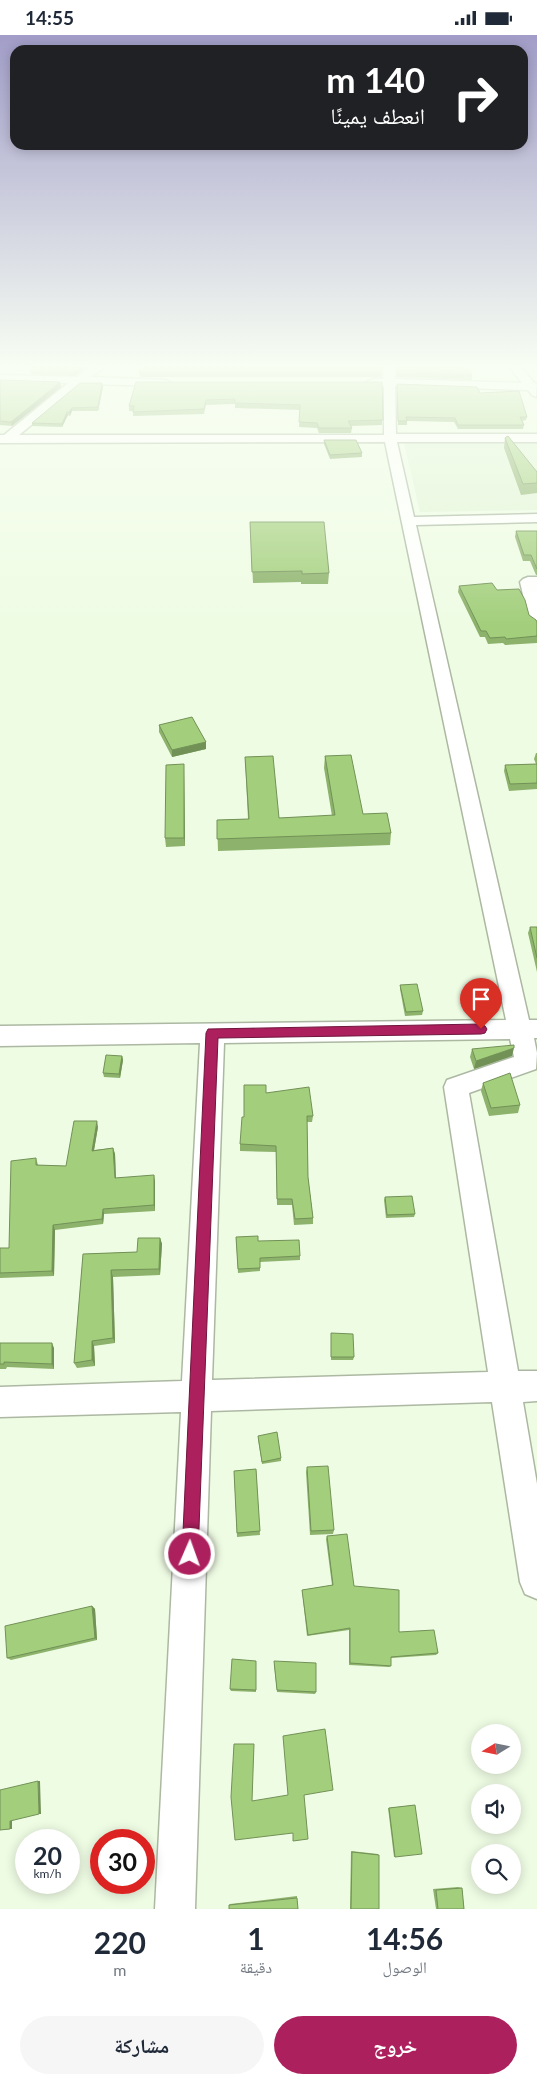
<!DOCTYPE html>
<html lang="ar">
<meta charset="utf-8">
<style>
body{margin:0;font-family:Lato,"Noto Naskh Arabic",sans-serif;background:#f6f6f7;color:#1f2937;direction:rtl;height:100vh;display:flex;flex-direction:column;font-size:19px;white-space:nowrap}
*{box-sizing:border-box;margin:0}
p{font-size:16px;color:#747a83}
.icon{flex:none;width:28px;height:28px;fill:none;stroke:currentColor;stroke-width:2;stroke-linecap:round;stroke-linejoin:round}
.map{position:relative;height:1874px;overflow:hidden;direction:ltr}
.side{display:flex;flex-direction:column;background:#fff;flex:1}
.side>*{flex:none}
.top-card{position:absolute;left:10px;top:10px;width:518px;height:105px;border-radius:15px;box-shadow:0 2px 12px #0003;direction:rtl;background:#202124;color:#fff;overflow:hidden}
.needle{width:32px;rotate:260deg}
.fabs{position:absolute;left:471px;top:1689px;display:grid;gap:10px}
.fabs a{display:grid;place-items:center;width:50px;height:50px;border-radius:50%;background:#fff;box-shadow:0 2px 12px #0003;font-size:25px}
.speed{position:absolute;left:15px;top:1794px;display:flex;gap:10px;font-size:25px;font-weight:700;text-align:center}
.speed>*{display:grid;place-content:center;width:65px;height:65px;border-radius:50%;background:#fff;box-shadow:0 2px 12px #0003;line-height:1}
.speed small{font-size:12px;font-weight:400}
.speed .limit{border:8px solid #d22;background:#fff;color:#111}
.pin{position:absolute;display:grid;place-items:center;width:42px;height:42px;color:#fff;margin:-51px -21px;border-radius:50% 50% 50% 0;rotate:-45deg;box-shadow:0 0 5px #0007}
.pin .icon{rotate:45deg}
.me{position:absolute;width:55px;margin:-28px;rotate:2deg;stroke-linejoin:round;filter:drop-shadow(0 0 4px #0008)}
.turn{display:flex;align-items:center;gap:18px;height:105px;padding:0 20px;font-size:22px}
.turn .icon{width:65px;height:65px;stroke-width:2.5}
.turn b{display:block;font-size:35px;line-height:42px}
.eta{display:flex;justify-content:space-evenly;align-items:center;height:85px;text-align:center}
.eta b{font-size:30px;font-weight:700;line-height:35px}
.action{display:flex;gap:10px;margin-top:auto;padding:10px 20px}
.action a{flex:1;height:58px;border-radius:30px;background:#ad205e;color:#fff;font-size:20px;font-weight:700;line-height:58px;text-align:center}
.action a+a{background:#f6f6f7;color:#1f2937}
.status{display:flex;justify-content:space-between;align-items:center;height:35px;padding:0 25px;background:#fff;direction:ltr}
.status svg{height:14px;fill:currentColor}
.map>svg:first-child{display:block}
.built{fill:#e2f4d5}
.lines{fill:none;stroke-linecap:round;stroke-linejoin:round}
.minor-casing{stroke:#acb8a2;stroke-width:3}
.minor{fill:#fff;fill-rule:evenodd}
.wall{fill:#8cb26b}
.shaded-wall{fill:#729157}
.building{fill:#a3cf7c;stroke:#729157}
.route{fill:#ad205e;stroke:#70153d}
</style>
<div class="status"><b>14:55</b><svg viewBox="0 0 49 12"><path d="M0 12V9h3v3zM5 12V6h3v6zM10 12V3h3v9zM15 12V0h3v12zM26 1h20v11H26zM47 4h2v5h-2z"/></svg></div>
<div class="map">
<svg width="537" height="1874" viewBox="0 0 537 1874">
<rect width="100%" height="100%" fill="#effce4"/>
<polygon class="built" points="537,407 537,475 420,477 404,408"/>
<g class="lines">
<defs>
<g id="minor">
<path d="M97,328h13l-19,14 75,3 6,3 -6,3 -84,-2 -63,51h365v-49l-11,-1 -6,-3 6,-3h10v-16h12v16l127,4 -16,-20h12l16,20 3,1 -1,13 -4,-2 -4,-5 -133,-4 1,48h141v8h-140l17,75 123,-3v8l-121,3 113,495h8v18h-3l3,15 -1,16 -67,24 49,278h19v30l-14,1 14,82v115l-12,-5 -5,-12 -28,-180 -281,9 -16,498h-40l26,-497 -181,5v-30l182,-6 18,-338 -200,3v-20l506,-6 -121,-578 -385,1v-8h4l64,-52 -68,-2v-6l77,2zM510,1004l4,18 -67,23 -3,7 44,285 -276,8 12,-337z"/>
<polygon points="528,542 537,542 537,590 531,588 529,585 520,547 523,544"/>
</g>
</defs>
<use href="#minor" class="minor-casing"/>
<use href="#minor" class="minor"/>
</g>
<g class="wall">
<polygon points="32,328 90,328 83,335 74,341 31,339 30,335"/>
<polygon points="131,328 382,328 381,342 140,342 139,338 142,329 131,329"/>
<polygon points="397,328 472,340 472,345 397,342"/>
<polygon points="0,345 61,352 12,391 0,390"/>
<polygon points="382,347 382,390 351,391 352,393 351,398 319,398 317,393 299,392 300,375 235,373 235,369 206,370 204,379 133,381 133,376 129,376 129,371"/>
<polygon points="102,348 103,352 98,376 72,376 70,381 68,380 62,392 32,391 32,388"/>
<polygon points="397,349 480,358 527,382 526,385 522,386 524,390 523,394 458,394 454,387 407,386 407,390 398,390"/>
<polygon points="505,403 537,437 537,458 521,460 504,413"/>
<polygon points="324,405 362,418 362,422 330,424 324,409"/>
<polygon points="250,487 329,538 328,549 301,549 301,547 253,548"/>
<polygon points="516,496 537,496 537,540 536,540 530,526 523,526 515,502"/>
<polygon points="459,551 497,555 537,587 537,608 505,610 503,608 488,609 485,602 480,602 458,557"/>
<polygon points="159,690 206,707 206,714 172,722 159,697"/>
<polygon points="536,718 537,718 537,754 509,756 504,736 505,730 536,729 534,724"/>
<polygon points="325,721 363,779 391,798 390,810 218,816 217,785 248,784 245,722 279,783 332,781 324,733"/>
<polygon points="184,729 185,811 166,812 165,803"/>
<polygon points="530,892 537,892 537,937 528,898"/>
<polygon points="400,950 423,976 422,980 405,981 400,954"/>
<polygon points="472,1014 512,1021 474,1034 470,1022"/>
<polygon points="122,1021 123,1025 120,1043 104,1042 103,1038"/>
<polygon points="483,1048 520,1070 518,1078 489,1081 481,1056"/>
<polygon points="266,1058 313,1081 312,1087 307,1087 308,1142 313,1183 313,1189 294,1190 292,1170 277,1170 276,1117 240,1116 240,1109 244,1082"/>
<polygon points="98,1092 94,1115 113,1113 115,1119 116,1143 155,1146 155,1176 104,1179 103,1189 55,1195 54,1241 0,1243 0,1213 9,1213 36,1123 38,1130 66,1131"/>
<polygon points="385,1162 415,1179 414,1182 386,1183 384,1165"/>
<polygon points="236,1202 258,1206 300,1221 300,1225 260,1227 260,1236 238,1238"/>
<polygon points="160,1203 162,1209 160,1240 113,1242 115,1308 94,1311 95,1331 77,1333 74,1328 83,1219 137,1217"/>
<polygon points="331,1298 354,1322 353,1325 331,1325"/>
<polygon points="0,1308 54,1313 54,1334 7,1332 6,1334 0,1334"/>
<polygon points="258,1404 281,1423 281,1426 262,1429"/>
<polygon points="307,1432 334,1495 333,1499 310,1500 306,1437"/>
<polygon points="256,1434 260,1500 237,1502 234,1436"/>
<polygon points="327,1501 354,1551 399,1597 438,1618 436,1620 391,1623 391,1631 389,1632 349,1630 349,1595 307,1601 302,1555 332,1550 326,1504"/>
<polygon points="92,1571 95,1574 97,1605 11,1625 7,1623"/>
<polygon points="256,1626 256,1657 231,1656 230,1654"/>
<polygon points="274,1629 316,1657 315,1659 277,1657"/>
<polygon points="415,1770 395,1822 394,1822 388,1773"/>
<polygon points="351,1816 378,1819 379,1874 350,1874"/>
<polygon points="458,1852 462,1853 464,1874 436,1874 433,1854"/>
<polygon points="297,1861 297,1863 229,1870 230,1869"/>
</g>
<g class="shaded-wall">
<polygon points="86,328 90,328 83,335 74,341 74,337"/>
<polygon points="60,347 61,352 12,391 11,387"/>
<polygon points="102,348 103,352 98,376 98,372"/>
<polygon points="72,373 72,376 70,381 69,377"/>
<polygon points="67,377 68,380 62,392 62,389"/>
<polygon points="206,707 206,714 172,722 172,715"/>
<polygon points="184,729 184,737 185,811 184,803"/>
<polygon points="514,1013 512,1021 474,1034 476,1026"/>
<polygon points="122,1021 123,1025 120,1043 119,1039"/>
<polygon points="97,1086 98,1092 93,1121 92,1116"/>
<polygon points="113,1113 115,1119 116,1148 115,1143"/>
<polygon points="154,1140 155,1146 155,1176 154,1170"/>
<polygon points="103,1174 104,1179 103,1189 102,1184"/>
<polygon points="53,1190 55,1195 54,1241 52,1236"/>
<polygon points="160,1203 162,1209 160,1240 159,1234"/>
<polygon points="111,1235 113,1242 115,1308 113,1303"/>
<polygon points="92,1306 94,1311 95,1331 92,1325"/>
<polygon points="52,1308 54,1313 54,1334 52,1329"/>
<polygon points="92,1571 95,1574 97,1605 95,1603"/>
<polygon points="38,1746 40,1746 41,1779 39,1779"/>
<rect x="10" y="1786" width="2" height="8"/>
</g>
<g class="building">
<polygon points="32,328 86,328 74,337 30,335"/>
<polygon points="143,328 382,328 381,338 139,338"/>
<polygon points="397,328 465,328 472,340 397,338"/>
<polygon points="0,345 60,347 11,387 0,386"/>
<polygon points="136,347 382,347 383,385 348,386 352,393 319,393 317,388 299,387 300,370 235,368 235,364 206,365 204,374 133,377 134,371 129,371"/>
<polygon points="80,348 102,348 98,372 72,373 69,377 67,377 62,389 32,388"/>
<polygon points="397,349 477,352 480,358 519,356 527,382 520,382 524,390 458,390 455,383 406,382 407,386 398,386"/>
<polygon points="508,401 537,437 537,448 523,449 505,403"/>
<polygon points="324,405 356,405 362,418 330,420"/>
<polygon points="250,487 324,487 329,538 302,539 302,536 252,537"/>
<polygon points="516,496 537,496 537,534 531,520 524,520"/>
<polygon points="492,548 497,555 519,554 525,565 529,580 536,585 537,587 537,601 506,604 505,602 490,603 486,596 481,596 459,551"/>
<polygon points="192,682 206,707 172,715 159,690"/>
<polygon points="351,720 363,779 387,778 391,798 217,804 217,785 249,784 245,722 273,721 279,783 335,780 325,721"/>
<polygon points="184,729 184,803 165,803 166,730"/>
<polygon points="537,729 537,748 510,749 505,730"/>
<polygon points="530,892 537,892 537,923"/>
<polygon points="417,949 423,976 406,977 400,950"/>
<polygon points="514,1010 514,1013 476,1026 472,1014"/>
<polygon points="106,1020 122,1021 119,1039 103,1038"/>
<polygon points="510,1038 520,1070 491,1073 483,1048"/>
<polygon points="244,1050 266,1050 266,1058 309,1052 313,1081 307,1081 308,1142 313,1183 295,1184 292,1164 277,1164 276,1111 240,1109 242,1082 244,1082"/>
<polygon points="74,1086 97,1086 92,1116 113,1113 115,1143 154,1140 154,1170 103,1174 102,1184 53,1190 52,1236 0,1238 0,1213 9,1213 11,1126 36,1123 36,1130 66,1131"/>
<polygon points="412,1161 415,1179 387,1180 385,1162"/>
<polygon points="258,1201 258,1206 299,1205 300,1221 260,1223 260,1233 238,1234 236,1202"/>
<polygon points="138,1203 160,1203 159,1234 111,1235 113,1303 92,1306 92,1325 74,1328 83,1219 137,1217"/>
<polygon points="331,1298 353,1299 354,1322 331,1322"/>
<polygon points="0,1308 52,1308 52,1329 4,1327 4,1329 0,1329"/>
<polygon points="277,1397 281,1423 262,1427 258,1401"/>
<polygon points="328,1431 334,1495 311,1496 307,1432"/>
<polygon points="256,1434 260,1496 237,1498 234,1436"/>
<polygon points="347,1499 354,1551 399,1555 399,1597 434,1595 438,1618 391,1622 391,1631 350,1628 350,1593 308,1600 302,1555 333,1550 327,1501"/>
<polygon points="92,1571 95,1603 7,1623 5,1591"/>
<polygon points="232,1624 256,1626 256,1655 230,1654"/>
<polygon points="274,1626 316,1628 316,1657 277,1655"/>
<polygon points="325,1694 333,1755 304,1760 308,1804 293,1806 293,1798 235,1805 231,1762 234,1709 254,1709 252,1766 288,1760 283,1701"/>
<polygon points="38,1746 39,1779 10,1786 10,1794 0,1795 0,1755"/>
<polygon points="415,1770 422,1819 395,1822 389,1773"/>
<polygon points="352,1817 379,1820 379,1874 351,1874"/>
<polygon points="462,1853 464,1874 438,1874 436,1855"/>
<polygon points="297,1863 298,1874 229,1874 229,1870"/>
</g>
<linearGradient id="sky" x2="0" y2="1"><stop stop-color="#a19dc8"/><stop offset="0.56" stop-color="#f8fef3"/><stop offset="1" stop-color="#f8fef3" stop-opacity="0"/></linearGradient>
<rect width="537" height="590" fill="url(#sky)"/>
<polygon class="route" points="481,989 485,991 487,994 485,998 481,999 218,1003 198,1519 196,1525 190,1527 184,1525 182,1519 206,998 208,994"/>
</svg>
<div class="fabs">
<a><svg class="needle" viewBox="-14 -14 28 28"><path d="M0-13l5 13h-10z" fill="#e53935"/><path d="M0 13l5-13h-10z" fill="#747a83"/></svg></a>
<a><svg class="icon" aria-label="sound" viewBox="0 0 24 24"><path d="M4 9h4l5-4v14l-5-4H4zM17 9q2 3 0 6"/></svg></a>
<a><svg class="icon" aria-label="search" viewBox="0 0 24 24"><circle cx="10" cy="10" r="6"/><path d="M15 15l6 6"/></svg></a>
</div>
<div class="speed"><div>20<small>km/h</small></div><div class="limit">30</div></div>
<div class="pin" style="left:481px;top:994px;background:#d93025"><svg class="icon" aria-label="arrive" viewBox="0 0 24 24"><path d="M6 21V4h12l-3 4 3 4H6"/></svg></div>
<svg class="me" style="left:190px;top:1519px" viewBox="-20 -20 40 40"><circle r="17" fill="#ad205e" stroke="#fff" stroke-width="3"/><path d="M0-11L8 9 0 5-8 9z" fill="#fff"/></svg>
<div class="top-card">
<div class="turn"><svg class="icon" aria-label="right" viewBox="0 0 24 24"><path d="M7 20v-9h11M14 6l5 5-5 5"/></svg><div><b>140 m</b>انعطف يمينًا</div></div>
</div>
</div>
<section class="side">
<div class="eta">
<div><b>14:56</b><p>الوصول</p></div>
<div><b>1</b><p>دقيقة</p></div>
<div><b>220</b><p>m</p></div>
</div>
<div class="action"><a>خروج</a><a>مشاركة</a></div>
</section>
